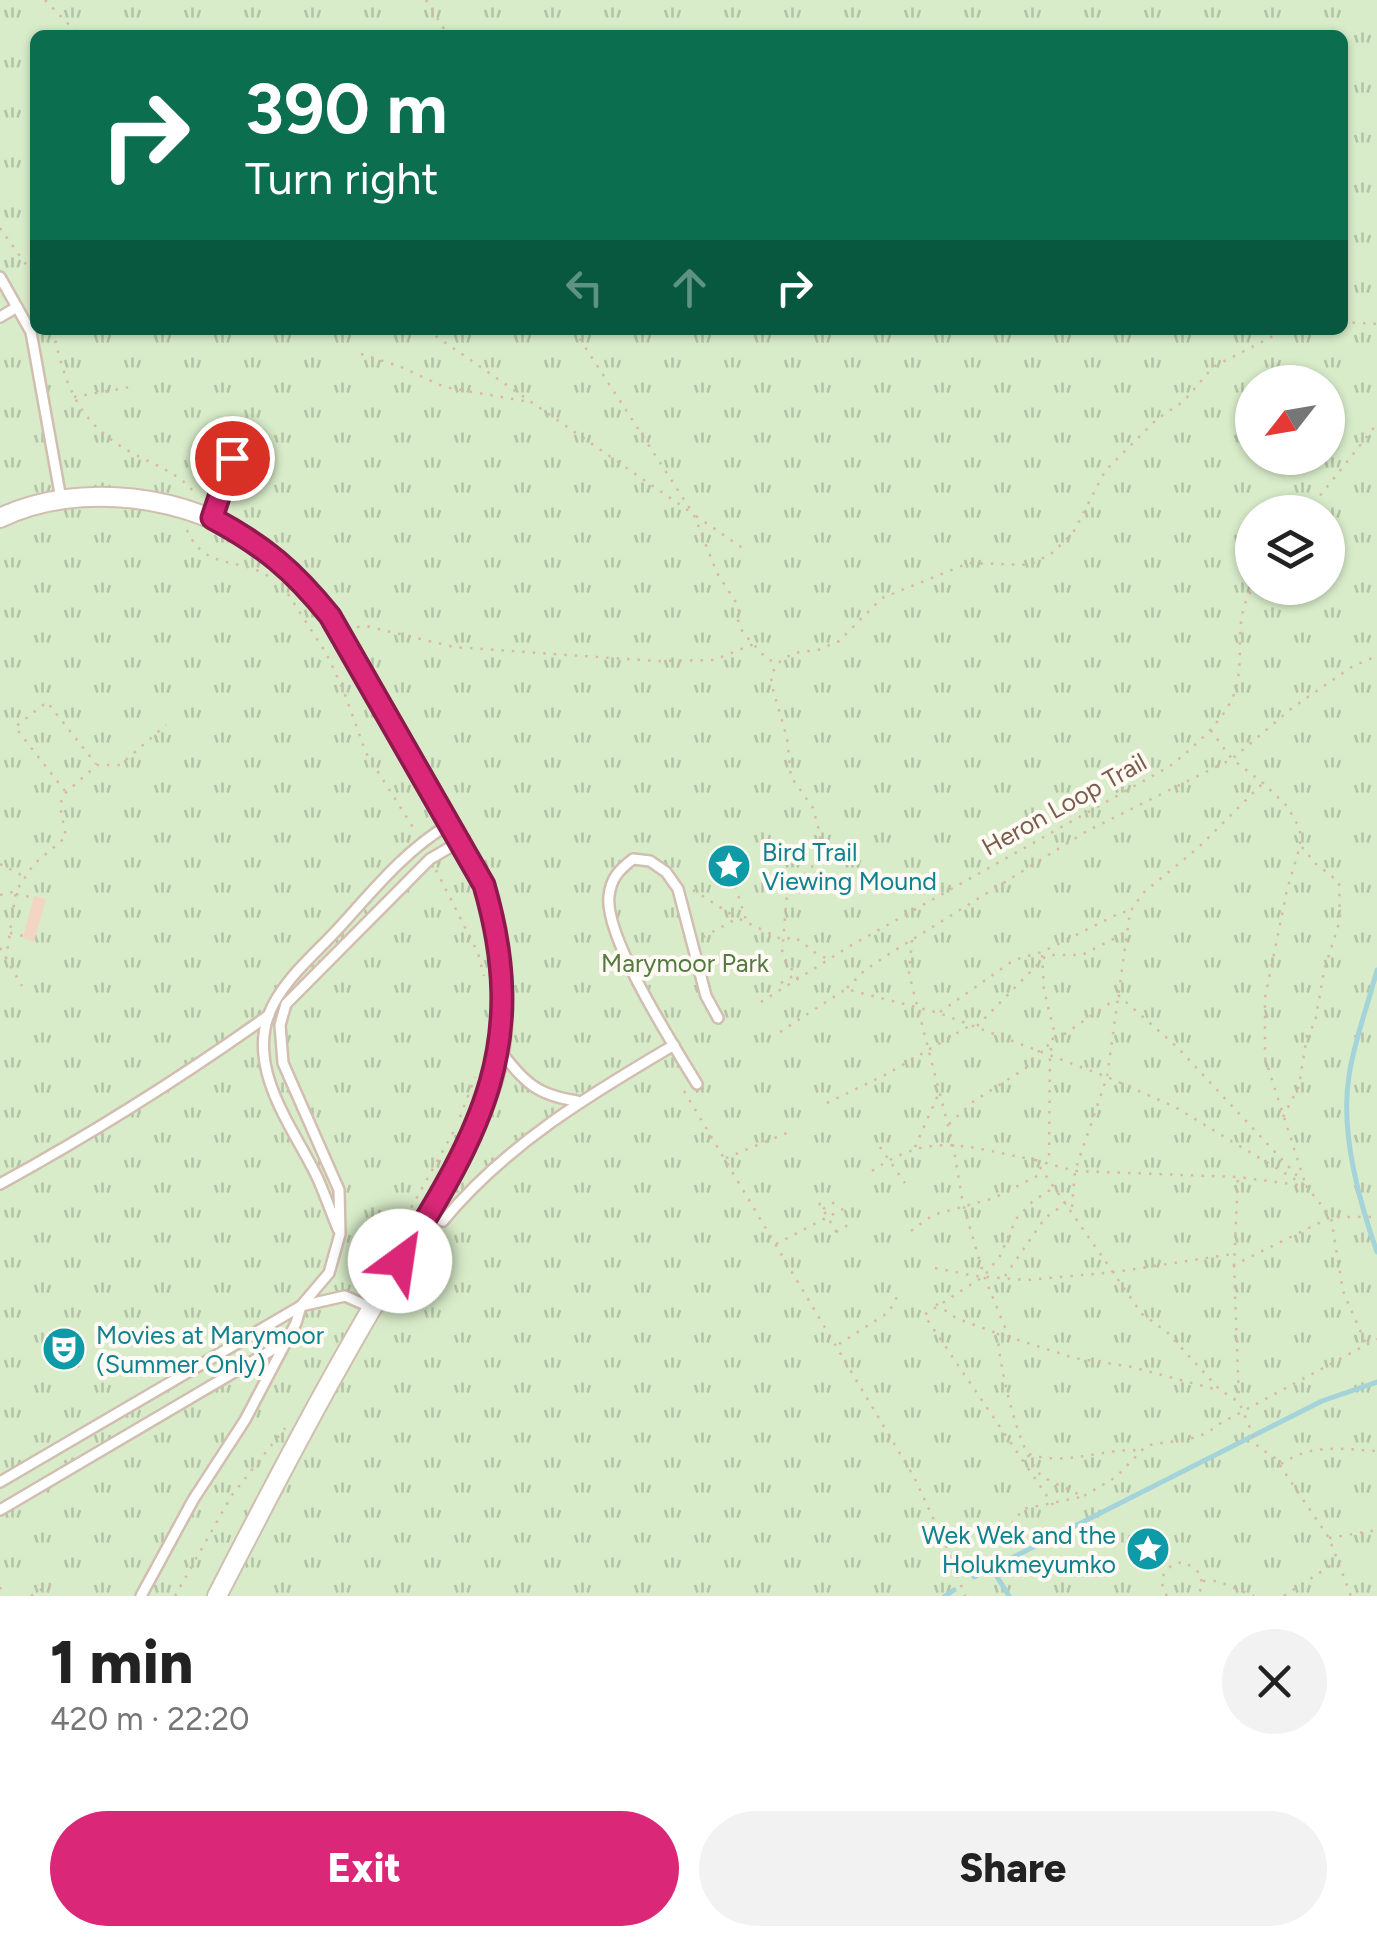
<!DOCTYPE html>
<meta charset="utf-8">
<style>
body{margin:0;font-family:Figtree,sans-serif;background:#f2f2f2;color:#222;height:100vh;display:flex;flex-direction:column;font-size:38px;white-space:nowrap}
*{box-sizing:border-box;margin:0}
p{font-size:32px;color:#767676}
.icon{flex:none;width:55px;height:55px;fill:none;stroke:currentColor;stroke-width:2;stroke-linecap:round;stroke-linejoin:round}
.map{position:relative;height:1596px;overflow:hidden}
.sheet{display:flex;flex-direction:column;background:#fff;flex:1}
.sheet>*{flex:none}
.hud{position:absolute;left:30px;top:30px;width:1318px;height:305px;border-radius:15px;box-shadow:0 2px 8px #0004;background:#0b6e4f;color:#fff;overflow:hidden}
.needle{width:65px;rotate:239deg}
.buttons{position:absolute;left:1235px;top:365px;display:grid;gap:20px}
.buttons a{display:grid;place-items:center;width:110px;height:110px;border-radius:50%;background:#fff;box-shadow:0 2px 8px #0004;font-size:50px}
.pin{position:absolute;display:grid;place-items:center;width:85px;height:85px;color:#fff;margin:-42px;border:5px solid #fff;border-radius:50%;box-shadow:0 2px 10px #0007}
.me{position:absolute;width:110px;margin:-55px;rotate:31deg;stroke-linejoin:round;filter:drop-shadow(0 0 8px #0008)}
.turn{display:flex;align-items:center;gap:35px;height:210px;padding:0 50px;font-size:45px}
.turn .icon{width:130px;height:130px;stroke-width:2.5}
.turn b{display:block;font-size:70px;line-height:85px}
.lanes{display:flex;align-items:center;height:95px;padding:0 50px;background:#0003;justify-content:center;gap:50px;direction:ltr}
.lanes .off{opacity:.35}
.round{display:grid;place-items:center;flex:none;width:105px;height:105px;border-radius:52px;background:#f2f2f2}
.summary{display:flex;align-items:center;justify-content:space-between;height:170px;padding:0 50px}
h1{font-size:60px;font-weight:800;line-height:75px}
.primary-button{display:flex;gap:20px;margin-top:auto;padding:20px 50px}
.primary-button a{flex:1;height:115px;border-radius:60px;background:#db2777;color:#fff;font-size:40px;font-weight:800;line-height:115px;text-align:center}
.primary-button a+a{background:#f2f2f2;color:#222}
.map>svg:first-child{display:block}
.park{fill:url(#park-tufts);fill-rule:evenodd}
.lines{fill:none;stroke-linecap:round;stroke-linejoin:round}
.stream{stroke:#a5d3da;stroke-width:5}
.building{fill:#f3d5c3}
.service-casing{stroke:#d1beb0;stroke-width:14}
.minor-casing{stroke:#d1beb0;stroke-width:22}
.path{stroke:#d9b8a5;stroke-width:2.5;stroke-dasharray:2.5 8;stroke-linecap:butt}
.service{stroke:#fff;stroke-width:9}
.minor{stroke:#fff;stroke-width:18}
.route-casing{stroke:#8e194d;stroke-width:25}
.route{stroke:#db2777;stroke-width:18}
.labels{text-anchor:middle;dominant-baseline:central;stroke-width:8;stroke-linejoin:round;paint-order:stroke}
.street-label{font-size:25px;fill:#7a5c4d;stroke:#fffaf3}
.culture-label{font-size:25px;fill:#0d838f;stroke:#fffaf3;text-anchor:start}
.park-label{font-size:25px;fill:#537a41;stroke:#fffaf3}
</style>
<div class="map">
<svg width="1377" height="1596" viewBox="0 0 1377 1596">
<defs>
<pattern id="park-tufts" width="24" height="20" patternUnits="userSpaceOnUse" patternTransform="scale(2.5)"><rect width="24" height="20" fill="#d8ecc9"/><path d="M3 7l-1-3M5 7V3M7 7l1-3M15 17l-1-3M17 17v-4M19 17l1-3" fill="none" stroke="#b4c2a5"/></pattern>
</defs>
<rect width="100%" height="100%" fill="#fdf6ec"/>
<path class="park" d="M0,0h1377v1596h-1377zM35,35h1307v295h-1307zM1252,382h76v76h-76zM1252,512h76v76h-76z"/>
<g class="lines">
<g class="stream">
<path d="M1377,970c-9,35 -23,71 -28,106 -9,55 10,125 28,176"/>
<polyline points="991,1567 1009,1596"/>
<polyline points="974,1577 1322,1401 1377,1382"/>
<polyline points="945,1596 954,1590"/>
</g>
</g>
<polygon class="building" points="34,896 46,899 34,942 23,938"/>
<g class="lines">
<defs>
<g id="service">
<polyline points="0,277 31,332 61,499"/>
<polyline points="0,317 17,307"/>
<polyline points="212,517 233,458"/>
<path d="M500,1051c26,32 36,44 77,50"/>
<path d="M697,1084c-23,-38 -93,-147 -88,-188 2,-18 10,-26 24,-37l17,2 16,11 12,17 28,107 12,22"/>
<path d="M0,1184c93,-51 182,-107 269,-169"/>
<path d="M430,1214l13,7c64,-77 146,-126 231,-176"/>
<path d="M338,1229c-7,-17 -13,-34 -20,-50 -23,-49 -71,-107 -49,-165 12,-32 45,-59 68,-84 34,-37 67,-79 111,-105"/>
<polyline points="0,1482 301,1306 345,1296 372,1308"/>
<polyline points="0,1510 282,1344"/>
<polyline points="141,1596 193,1500 245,1420 296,1323 301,1306 329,1273 340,1234 339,1190 283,1063 280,1025 286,1004 430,859 459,842"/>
</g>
<path id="minor" d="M0,518c79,-38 189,-23 259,27 28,20 49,44 71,71l154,269c16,54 25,109 16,165 -13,84 -85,184 -128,258 -55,94 -105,191 -155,288"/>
</defs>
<use href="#service" class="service-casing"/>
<use href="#minor" class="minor-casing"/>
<g class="path">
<polyline points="45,0 79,35"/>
<polyline points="426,0 446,32 452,35"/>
<polyline points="0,228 35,277"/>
<polyline points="1342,322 1377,324"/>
<path d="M53,330c13,59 26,95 83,125 22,11 43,19 59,38"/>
<polyline points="427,330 689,511"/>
<polyline points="574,330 694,515 717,573 739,607 738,620 743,633 767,659 778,663"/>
<polyline points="361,354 399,366 444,387 530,402"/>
<polyline points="74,397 136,386"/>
<polyline points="1307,512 1377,424"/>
<polyline points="696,516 744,549"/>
<path d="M187,530c18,42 54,26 84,48"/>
<polyline points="288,594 326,653 343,689 366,753 416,832"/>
<polyline points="357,627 366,626 454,647 654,661 714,660 754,644"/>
<polyline points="65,791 15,727 47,702 96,764"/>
<polyline points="0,864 23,876"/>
<polyline points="729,866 746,920"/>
<polyline points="436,870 478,953 484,976"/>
<polyline points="693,890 737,918"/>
<polyline points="16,894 34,898"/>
<polyline points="0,895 16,891 34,864 66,837 60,806 63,795 97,765 120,765 166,725"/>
<polyline points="10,933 24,936"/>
<path d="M703,937l35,-19 45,22 10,-3c15,7 20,19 38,22"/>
<polyline points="912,940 909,974 953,1145 963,1204 984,1276 1009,1337 1074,1358 1132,1367 1218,1390"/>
<polyline points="0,948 22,986"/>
<polyline points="1042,955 1044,990 1054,1031 1050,1056 1049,1161"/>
<polyline points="6,959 16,891"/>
<polyline points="798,979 782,954 787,894 819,859 820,834 813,808 791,777 787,738 772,686 771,675 778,663 793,653 818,650 839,641 882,598 969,563 1029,565 1051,554 1073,533 1105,471 1157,419 1184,401 1213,367 1277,334 1295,330"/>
<polyline points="781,983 793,976"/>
<polyline points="847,988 864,971 889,954 1087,831 1232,759 1292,708 1353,666 1377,656"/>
<polyline points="1118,995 1177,1047 1302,1181"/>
<path d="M761,1002l89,-56 320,-180c24,-19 58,-48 66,-78 9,-33 -4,-70 17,-100"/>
<polyline points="940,1012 1014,960 1042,952 1122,912 1129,912"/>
<polyline points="977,1026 1047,955 1082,955 1127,932"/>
<polyline points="780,1032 846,989 939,1013 1107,1077 1175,1107 1306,1186 1265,1058 1265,998 1287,890 1300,846 1300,829 1287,806 1263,783 1232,759 1209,728"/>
<polyline points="684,1091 914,1477 946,1546 965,1596"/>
<polyline points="827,1103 887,1074 971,1025"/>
<polyline points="460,1117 475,1077"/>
<polyline points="1283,1117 1299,1086 1307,1035 1315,1023 1324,971 1340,920 1339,882 1316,864 1302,847"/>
<polyline points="949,1124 974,1101 1026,1068 1038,1052 1113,1001"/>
<polyline points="880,1147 905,1183"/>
<polyline points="915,1147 938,1095"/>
<polyline points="726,1158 794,1130"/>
<polyline points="1035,1160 1075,1171 1238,1177 1306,1186 1331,1217 1234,1265 1238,1177"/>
<path d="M872,1171c61,-42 96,-23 163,-11l107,154 25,18 53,58 19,12 19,45 17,11 54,80 22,58"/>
<polyline points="819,1203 840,1238"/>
<polyline points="1072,1207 1075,1171 1107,1077 1130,912 1143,893 1198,848 1262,784"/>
<polyline points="823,1209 835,1202"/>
<polyline points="401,1226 455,1129"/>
<polyline points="911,1231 933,1215 994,1198 1041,1174"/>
<polyline points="836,1232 848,1225"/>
<polyline points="776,1244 845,1208"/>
<polyline points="1234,1265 1239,1401"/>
<polyline points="935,1268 975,1276 1027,1280 1115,1272 1233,1254"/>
<polyline points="1005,1276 1045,1218 1066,1203"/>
<polyline points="936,1304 956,1318 1007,1337"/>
<path d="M998,1333c-1,27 22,125 43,142 11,9 29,13 41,22l34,-20 30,-31c27,-7 50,-2 73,-22l158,-85"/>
<polyline points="1365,1342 1343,1291 1331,1217 1377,1217"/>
<polyline points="839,1344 889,1312 900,1291"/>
<path d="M1029,1454c34,12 69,-4 105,-4l3,3"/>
<path d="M1281,1464c32,-21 60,-15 96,-13"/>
<polyline points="1053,1505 924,1315 984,1276 1000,1256 1016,1219 1033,1201 1053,1188"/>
<polyline points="1012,1524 1023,1509 1081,1497"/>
<polyline points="1329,1538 1377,1530"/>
<polyline points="1203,1581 1218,1581 1254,1596"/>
<polyline points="0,1587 3,1596"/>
<polyline points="31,1596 53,1582"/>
<polyline points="175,1596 232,1495 285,1428"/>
<path d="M1167,1596c-11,-16 -2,-33 18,-34l16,12 1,13 -5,9"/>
<polyline points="1284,1596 1336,1562"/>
</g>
<use href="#service" class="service"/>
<use href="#minor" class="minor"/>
</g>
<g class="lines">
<defs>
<path id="route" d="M232,458l-20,60c52,28 81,52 118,98l154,269c46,158 -2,244 -84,376"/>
</defs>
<use href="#route" class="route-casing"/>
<use href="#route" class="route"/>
</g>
<defs>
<symbol id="sight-disc" viewBox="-11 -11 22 22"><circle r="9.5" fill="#0f9aa8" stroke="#fffaf3"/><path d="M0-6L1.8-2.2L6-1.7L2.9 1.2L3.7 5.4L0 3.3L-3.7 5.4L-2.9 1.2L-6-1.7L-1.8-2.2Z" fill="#fff"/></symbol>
<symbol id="theatre-disc" viewBox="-11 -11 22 22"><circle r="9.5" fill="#0f9aa8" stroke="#fffaf3"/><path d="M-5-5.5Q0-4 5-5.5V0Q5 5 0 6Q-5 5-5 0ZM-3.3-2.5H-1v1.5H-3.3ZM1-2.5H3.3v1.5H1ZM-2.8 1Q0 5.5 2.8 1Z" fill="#fff"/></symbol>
</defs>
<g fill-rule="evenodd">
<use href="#sight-disc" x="704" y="841" width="50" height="50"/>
<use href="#theatre-disc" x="39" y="1324" width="50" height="50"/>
<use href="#sight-disc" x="1123" y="1524" width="50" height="50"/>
</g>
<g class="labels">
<g class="street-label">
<text transform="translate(1064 804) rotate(-29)">Heron Loop Trail</text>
</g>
<g class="culture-label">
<text x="762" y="852">Bird Trail<tspan x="762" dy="29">Viewing Mound</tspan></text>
<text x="96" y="1335">Movies at Marymoor<tspan x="96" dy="29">(Summer Only)</tspan></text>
<text x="1116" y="1535" text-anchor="end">Wek Wek and the<tspan x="1116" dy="29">Holukmeyumko</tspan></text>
</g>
<g class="park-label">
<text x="685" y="963">Marymoor Park</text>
</g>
</g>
</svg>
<div class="buttons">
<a><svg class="needle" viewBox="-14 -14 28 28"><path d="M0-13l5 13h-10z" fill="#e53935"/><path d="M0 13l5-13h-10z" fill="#767676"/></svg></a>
<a><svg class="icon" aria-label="layers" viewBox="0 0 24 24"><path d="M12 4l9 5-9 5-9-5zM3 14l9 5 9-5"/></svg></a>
</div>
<div class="pin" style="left:232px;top:458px;background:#d93025"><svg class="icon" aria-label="arrive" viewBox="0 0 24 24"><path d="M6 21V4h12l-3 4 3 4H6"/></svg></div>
<svg class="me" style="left:400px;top:1261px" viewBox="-20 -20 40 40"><circle r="19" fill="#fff"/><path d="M0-13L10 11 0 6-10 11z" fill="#db2777"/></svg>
<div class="hud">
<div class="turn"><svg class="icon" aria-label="right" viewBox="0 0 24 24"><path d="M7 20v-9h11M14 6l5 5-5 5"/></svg><div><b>390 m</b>Turn right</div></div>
<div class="lanes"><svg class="icon off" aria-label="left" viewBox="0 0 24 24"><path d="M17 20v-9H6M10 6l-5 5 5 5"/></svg><svg class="icon off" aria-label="ahead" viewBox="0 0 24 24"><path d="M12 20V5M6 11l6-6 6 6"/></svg><svg class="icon" aria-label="right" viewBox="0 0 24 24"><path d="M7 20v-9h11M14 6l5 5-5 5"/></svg></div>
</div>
</div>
<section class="sheet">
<div class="summary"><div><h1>1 min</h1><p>420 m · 22:20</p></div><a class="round"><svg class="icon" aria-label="close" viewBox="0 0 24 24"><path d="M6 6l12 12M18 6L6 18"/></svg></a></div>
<div class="primary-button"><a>Exit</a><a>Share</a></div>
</section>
